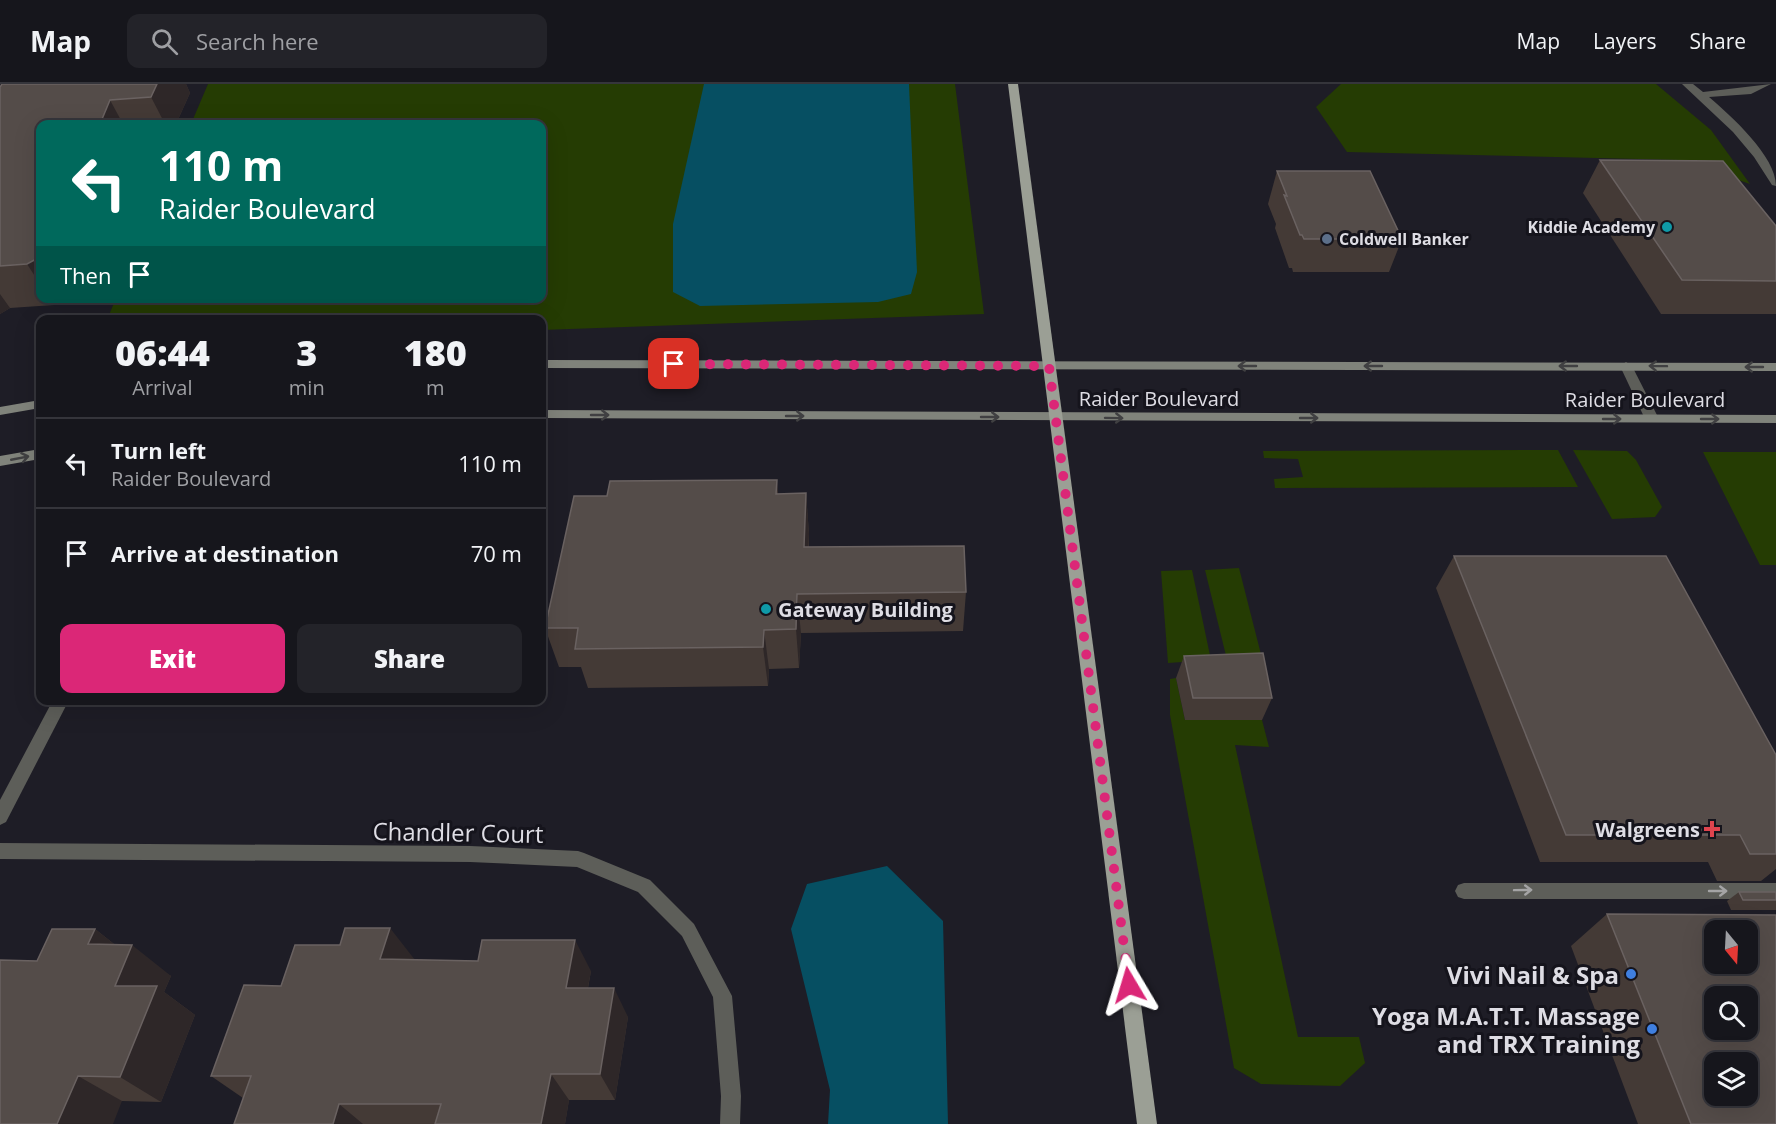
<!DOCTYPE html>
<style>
body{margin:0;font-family:"Open Sans",sans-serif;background:#232329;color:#f1f3f6;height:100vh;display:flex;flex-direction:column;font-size:22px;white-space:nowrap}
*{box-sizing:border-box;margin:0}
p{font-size:20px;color:#9e9fa3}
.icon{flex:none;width:33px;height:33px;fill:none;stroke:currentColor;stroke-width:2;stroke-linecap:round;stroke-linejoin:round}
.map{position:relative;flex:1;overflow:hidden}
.drawer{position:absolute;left:36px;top:231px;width:510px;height:390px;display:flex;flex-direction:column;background:#16161c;border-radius:12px;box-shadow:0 6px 24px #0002,0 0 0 2px #35353b}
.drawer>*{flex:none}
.banner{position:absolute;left:36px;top:36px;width:510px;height:183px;border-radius:12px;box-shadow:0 6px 24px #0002,0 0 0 2px #35353b;background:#00695c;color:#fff;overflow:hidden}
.needle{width:39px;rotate:162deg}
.tools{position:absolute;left:1704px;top:836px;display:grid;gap:12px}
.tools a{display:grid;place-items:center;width:54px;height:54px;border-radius:12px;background:#16161c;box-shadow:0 6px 24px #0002,0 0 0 2px #35353b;font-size:30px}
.pin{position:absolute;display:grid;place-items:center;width:51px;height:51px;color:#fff;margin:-26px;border-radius:12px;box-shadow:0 3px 9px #0006}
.me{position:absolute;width:66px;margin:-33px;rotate:353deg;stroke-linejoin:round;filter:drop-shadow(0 0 4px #0008)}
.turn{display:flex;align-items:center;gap:21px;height:126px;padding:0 24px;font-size:27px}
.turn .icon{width:78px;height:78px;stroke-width:2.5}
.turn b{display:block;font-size:42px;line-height:51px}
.then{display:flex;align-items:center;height:57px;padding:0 24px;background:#0003;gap:12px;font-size:22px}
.eta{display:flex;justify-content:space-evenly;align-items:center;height:102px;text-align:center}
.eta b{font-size:36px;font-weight:800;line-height:42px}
.action{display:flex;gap:12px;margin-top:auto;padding:12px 24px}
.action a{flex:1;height:69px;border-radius:12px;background:#db2777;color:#fff;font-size:24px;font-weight:800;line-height:69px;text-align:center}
.action a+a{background:#232329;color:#f1f3f6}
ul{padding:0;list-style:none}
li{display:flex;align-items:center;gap:18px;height:90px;padding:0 24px;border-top:2px solid #35353b}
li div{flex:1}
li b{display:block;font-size:22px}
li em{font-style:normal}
header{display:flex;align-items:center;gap:36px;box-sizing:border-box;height:84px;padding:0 30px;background:#16161c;border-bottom:2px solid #35353b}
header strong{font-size:28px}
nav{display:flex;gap:33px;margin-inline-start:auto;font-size:21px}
.search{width:420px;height:54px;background:#232329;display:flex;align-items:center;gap:15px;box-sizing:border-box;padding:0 21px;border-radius:12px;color:#9e9fa3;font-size:22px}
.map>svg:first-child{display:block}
.green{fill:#253c03}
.water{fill:#064f62}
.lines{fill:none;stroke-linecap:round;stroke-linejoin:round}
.lane{fill:#5d5e59;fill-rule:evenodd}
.street{fill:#5d5e59;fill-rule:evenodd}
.secondary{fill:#80837b;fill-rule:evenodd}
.primary{fill:#9b9f95;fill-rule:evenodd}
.wall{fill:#443a36}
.shaded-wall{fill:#2e2728}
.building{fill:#544c49;stroke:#6a6261;stroke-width:1.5;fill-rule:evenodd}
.oneway{stroke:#404042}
.oneway2{stroke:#a4a4a5}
.route{stroke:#db2777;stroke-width:10;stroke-dasharray:0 18}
.culture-dot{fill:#0f9aa8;stroke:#15141c;stroke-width:2}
.service-dot{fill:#5c6f8a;stroke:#15141c;stroke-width:2}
.health-dot{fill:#e0444e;stroke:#15141c;stroke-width:2}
.shop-dot{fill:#3f7fe0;stroke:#15141c;stroke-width:2}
.labels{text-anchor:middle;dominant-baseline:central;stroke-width:6;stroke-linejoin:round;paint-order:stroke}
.far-poi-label{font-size:16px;font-weight:bold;fill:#dedde4;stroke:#15141c;text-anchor:end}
.street-label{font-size:20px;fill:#dedde4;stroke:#15141c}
.poi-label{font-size:20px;font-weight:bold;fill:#dedde4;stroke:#15141c;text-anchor:start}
.near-street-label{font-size:24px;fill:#dedde4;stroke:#15141c}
.near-poi-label{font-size:24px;font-weight:bold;fill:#dedde4;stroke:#15141c;text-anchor:end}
</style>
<header>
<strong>Map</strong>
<div class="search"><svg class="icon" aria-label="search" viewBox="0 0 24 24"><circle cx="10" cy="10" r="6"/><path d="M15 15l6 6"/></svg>Search here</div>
<nav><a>Map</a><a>Layers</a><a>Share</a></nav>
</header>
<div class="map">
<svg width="1776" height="1040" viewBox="0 0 1776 1040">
<rect width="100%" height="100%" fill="#1e1d26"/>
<g class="green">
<polygon points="208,0 955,0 984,230 542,246 542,236 107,236 116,214 542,214 542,40 191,40"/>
<polygon points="1341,0 1656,0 1711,46 1750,100 1680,76 1347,68 1316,23"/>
<polygon points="1558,366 1578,403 1275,404 1274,395 1303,393 1298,375 1264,374 1263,367"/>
<polygon points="1573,366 1627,367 1636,376 1662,423 1655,433 1612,435"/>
<polygon points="1703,368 1776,368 1776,481 1760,481"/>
<polygon points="1239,484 1266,590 1231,592 1205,486"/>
<polygon points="1192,486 1211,576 1168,579 1161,487"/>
<polygon points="1176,594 1185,636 1262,636 1269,663 1235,661 1298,953 1359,953 1365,979 1340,1002 1261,1000 1234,984 1170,631 1170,595"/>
</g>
<g class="water">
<polygon points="704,0 909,0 917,188 911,210 878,218 700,222 673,208 673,140"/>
<polygon points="887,782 943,837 948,1040 828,1040 830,1006 791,845 807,800"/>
</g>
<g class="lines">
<g class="lane">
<path d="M1682,0h11l10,8 68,-8 -20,10 -42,3c22,19 67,59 67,89l-4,-1 -18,-28 -21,-25z"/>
<polygon points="1626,278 1632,282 1659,335 1657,338 1647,338 1645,335 1620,282"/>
<polygon points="0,759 470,762 578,767 584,769 650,796 694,840 732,912 741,1012 740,1040 720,1040 721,1012 713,913 682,852 638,808 577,783 470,778 0,775"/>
<polygon points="1464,799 1776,799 1776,815 1464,815 1458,813 1455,807 1458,801"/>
</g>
<polygon class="street" points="53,616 69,616 6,738 0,741 0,716"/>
<g class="secondary">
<polygon points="542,276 1776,279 1776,287 542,284"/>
<polygon points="40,316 40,324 0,331 0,323"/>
<polygon points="542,326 1776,331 1776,339 542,334"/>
<polygon points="40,365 40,375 0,382 0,372"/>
</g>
<polygon class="primary" points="1008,0 1018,0 1157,1040 1137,1040"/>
</g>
<g class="wall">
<polygon points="2,0 186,0 190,9 176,40 40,40 40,214 67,214 54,221 10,224 0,230 0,3"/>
<polygon points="1600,76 1776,142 1776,230 1661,230 1583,109"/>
<polygon points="1277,87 1402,155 1389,188 1293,188 1292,184 1289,184 1275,144 1276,140 1268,120"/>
<polygon points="777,396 778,410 806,409 809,450 809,463 966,508 963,547 801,549 799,584 769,585 768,602 588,604 581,583 559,583 545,544 607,412"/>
<polygon points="1454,472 1776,671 1776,785 1761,797 1717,797 1708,778 1540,778 1436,504"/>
<polygon points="1184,572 1272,614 1262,636 1185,636 1176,594"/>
<polygon points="1739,808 1776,808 1776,826 1731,826 1727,817"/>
<polygon points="1607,830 1776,1040 1638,1040 1571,862"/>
<polygon points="95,845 114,860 171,892 164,908 195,931 161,1018 122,1017 0,1040 37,877"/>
<polygon points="415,876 591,887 588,904 628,933 615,1016 569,1016 565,1040 234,1040 243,1014 211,992 281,902"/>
</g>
<g class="shaded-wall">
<polygon points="157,0 186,0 190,9 176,40 165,40 151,13"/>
<polygon points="110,16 123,40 100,40"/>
<polygon points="40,173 40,200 27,180"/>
<polygon points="0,210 10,224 0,230"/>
<polygon points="50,214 67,214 54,221"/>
<polygon points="806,409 809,450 807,503 804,463"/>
<polygon points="797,510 801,549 799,584 796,545"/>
<polygon points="764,546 769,585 768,602 763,563"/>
<polygon points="390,844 415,876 380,875"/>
<polygon points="95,845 128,871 132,861 171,892 164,908 195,931 161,1018 120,993 115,902 88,860"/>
<polygon points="575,856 591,887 582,934 566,904"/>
<polygon points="614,904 628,933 615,1016 600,990"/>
<polygon points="551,990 569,1016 565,1040 541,1040"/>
<polygon points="78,992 122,1017 113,1040 57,1040"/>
<polygon points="339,1020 363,1040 333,1040"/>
</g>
<g class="building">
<polygon points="2,0 157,0 151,13 110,16 100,40 40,40 40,173 27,180 0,182 0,3"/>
<polygon points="1600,76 1723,77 1776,142 1776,197 1682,196"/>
<polygon points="1277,87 1370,87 1402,155 1304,155 1302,151 1300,151 1284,111 1287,112"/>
<polygon points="777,396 776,410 806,409 804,463 964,462 966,508 797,510 796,545 764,546 763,563 575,565 578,544 545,544 574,412 607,412 610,397"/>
<polygon points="1454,472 1666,472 1776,671 1776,770 1750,770 1740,751 1566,751"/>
<polygon points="1263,569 1272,614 1193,614 1184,572"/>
<polygon points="1739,808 1776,808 1776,816 1743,816"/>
<path d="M1607,830l169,1v209h-85zM1714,846h34v33h-34zM1714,912h34v33h-34zM1714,978h34v33h-34z"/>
<polygon points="345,844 390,844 380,875 478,877 482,856 575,856 566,904 614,904 600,990 551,990 541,1040 435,1040 441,1020 339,1020 333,1040 234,1040 251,992 211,992 244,901 281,902 295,861 340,861"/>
<polygon points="52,845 95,845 88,860 132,861 115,902 157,902 120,993 78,992 57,1040 0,1040 0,876 37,877"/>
</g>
<defs><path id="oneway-shaft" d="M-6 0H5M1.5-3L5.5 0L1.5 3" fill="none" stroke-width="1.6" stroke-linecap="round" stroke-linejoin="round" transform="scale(1.5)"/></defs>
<g class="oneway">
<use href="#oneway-shaft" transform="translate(1247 282) rotate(-180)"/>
<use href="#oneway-shaft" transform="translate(1373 282) rotate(180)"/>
<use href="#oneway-shaft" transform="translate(1568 282) rotate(180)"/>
<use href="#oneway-shaft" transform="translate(1658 282) rotate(-179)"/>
<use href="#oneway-shaft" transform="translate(1754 283) rotate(-180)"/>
<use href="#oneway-shaft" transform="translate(600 331)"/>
<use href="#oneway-shaft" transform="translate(795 332)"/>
<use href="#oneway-shaft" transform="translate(990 333)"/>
<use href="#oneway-shaft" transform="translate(1114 334) rotate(1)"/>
<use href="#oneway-shaft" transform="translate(1309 334)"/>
<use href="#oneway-shaft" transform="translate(1612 335)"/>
<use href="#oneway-shaft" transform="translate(1710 335)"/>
<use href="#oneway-shaft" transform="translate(20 374) rotate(-11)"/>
</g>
<g class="oneway2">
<use href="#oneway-shaft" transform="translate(1523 806) rotate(-1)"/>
<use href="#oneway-shaft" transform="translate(1718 807)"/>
</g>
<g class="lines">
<polyline class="route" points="674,280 1049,282 1129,901"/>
</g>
<g class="culture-dot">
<circle cx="1667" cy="143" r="6"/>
<circle cx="766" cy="525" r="6"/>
</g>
<circle class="service-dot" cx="1327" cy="155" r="6"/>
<path class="health-dot" d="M1709 736h6v6h6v6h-6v6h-6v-6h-6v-6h6z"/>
<g class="shop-dot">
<circle cx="1631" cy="890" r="6"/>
<circle cx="1652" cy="945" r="6"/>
</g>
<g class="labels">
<g class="far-poi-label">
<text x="1655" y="143">Kiddie Academy</text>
<text x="1339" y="155" text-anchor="start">Coldwell Banker</text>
</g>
<g class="street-label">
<text x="1159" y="314">Raider Boulevard</text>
<text x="1645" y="315">Raider Boulevard</text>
</g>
<g class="poi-label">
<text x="778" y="525">Gateway Building</text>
<text x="1700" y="745" text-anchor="end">Walgreens</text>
</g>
<g class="near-street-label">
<text transform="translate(458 748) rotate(1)">Chandler Court</text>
</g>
<g class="near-poi-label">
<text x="1619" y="890">Vivi Nail &amp; Spa</text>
<text x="1640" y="931">Yoga M.A.T.T. Massage<tspan x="1640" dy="28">and TRX Training</tspan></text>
</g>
</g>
</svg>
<div class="tools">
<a><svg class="needle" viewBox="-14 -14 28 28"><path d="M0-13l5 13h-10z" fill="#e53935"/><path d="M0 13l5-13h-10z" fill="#9e9fa3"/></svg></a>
<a><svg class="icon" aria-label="search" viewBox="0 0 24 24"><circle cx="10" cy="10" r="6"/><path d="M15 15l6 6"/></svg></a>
<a><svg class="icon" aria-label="layers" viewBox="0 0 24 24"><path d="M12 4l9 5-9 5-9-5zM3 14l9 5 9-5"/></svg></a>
</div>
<div class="pin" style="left:674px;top:280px;background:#d93025"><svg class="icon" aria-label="arrive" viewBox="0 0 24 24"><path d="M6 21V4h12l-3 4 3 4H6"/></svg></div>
<svg class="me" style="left:1129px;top:901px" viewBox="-20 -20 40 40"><path d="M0-17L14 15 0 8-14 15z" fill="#db2777" stroke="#fff" stroke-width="4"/></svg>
<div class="banner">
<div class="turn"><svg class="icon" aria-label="left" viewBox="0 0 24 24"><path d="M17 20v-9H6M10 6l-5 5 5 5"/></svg><div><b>110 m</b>Raider Boulevard</div></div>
<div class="then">Then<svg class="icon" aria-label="arrive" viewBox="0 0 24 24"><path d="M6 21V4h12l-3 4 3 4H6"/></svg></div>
</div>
<section class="drawer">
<div class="eta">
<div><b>06:44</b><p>Arrival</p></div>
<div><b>3</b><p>min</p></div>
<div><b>180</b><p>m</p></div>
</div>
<ul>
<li><svg class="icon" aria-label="left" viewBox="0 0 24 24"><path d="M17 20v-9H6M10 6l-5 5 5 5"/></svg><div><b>Turn left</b><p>Raider Boulevard</p></div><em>110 m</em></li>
<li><svg class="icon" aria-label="arrive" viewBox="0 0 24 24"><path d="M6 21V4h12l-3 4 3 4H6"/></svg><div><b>Arrive at destination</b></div><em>70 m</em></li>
</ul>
<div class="action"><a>Exit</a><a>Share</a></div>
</section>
</div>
